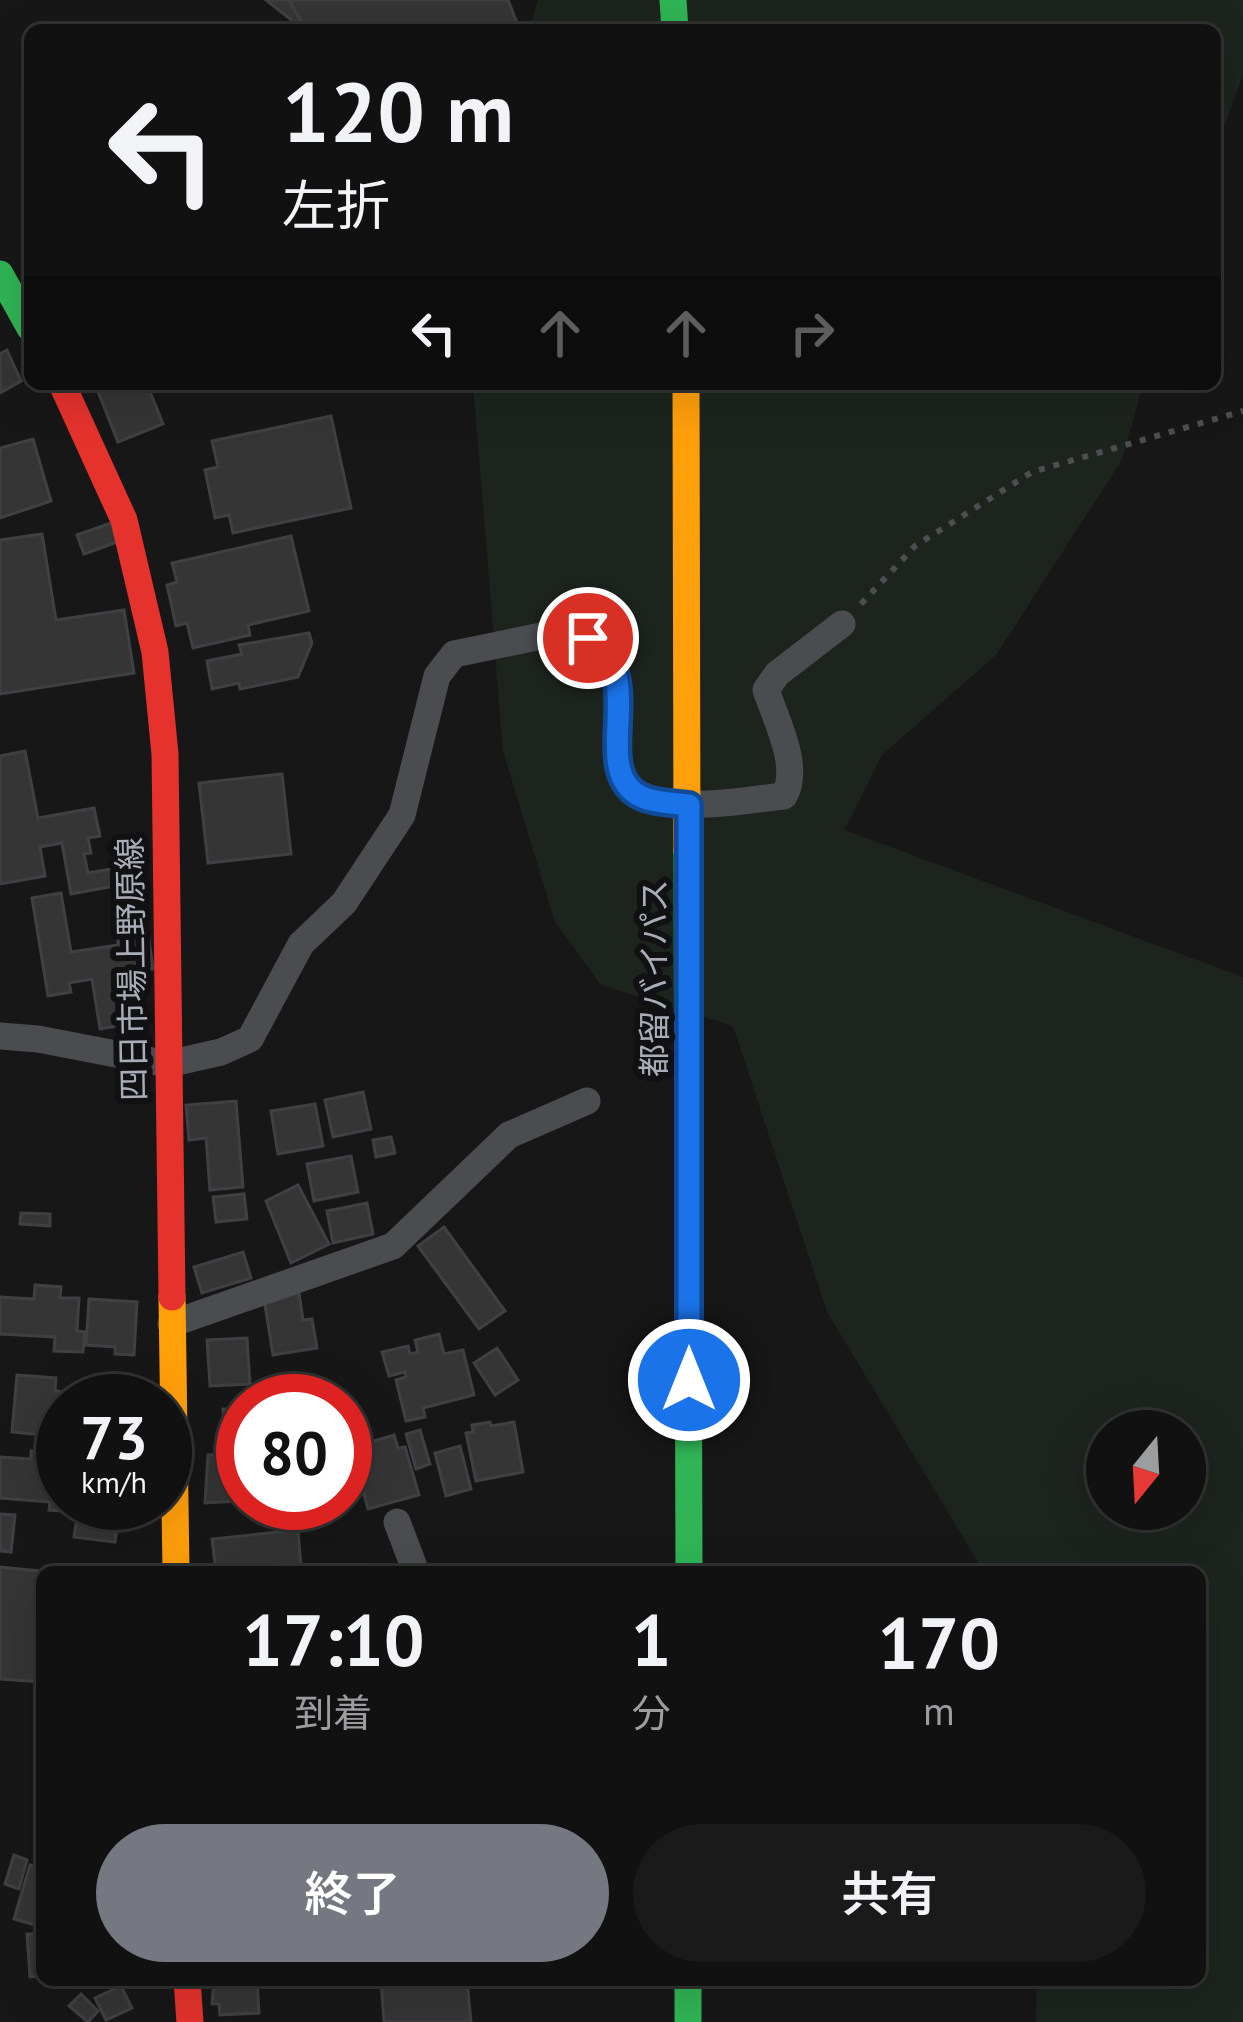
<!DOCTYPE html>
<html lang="ja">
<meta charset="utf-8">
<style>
body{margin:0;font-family:"PT Sans","Noto Sans JP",sans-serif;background:#1a1a1a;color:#f1f3f6;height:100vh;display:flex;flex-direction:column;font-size:45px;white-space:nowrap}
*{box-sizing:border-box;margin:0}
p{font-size:39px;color:#9c9d9f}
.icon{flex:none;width:66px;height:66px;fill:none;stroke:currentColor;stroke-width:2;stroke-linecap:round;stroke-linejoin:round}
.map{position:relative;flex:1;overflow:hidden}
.side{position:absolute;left:36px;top:1566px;width:1170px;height:420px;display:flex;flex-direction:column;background:#111;border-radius:18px;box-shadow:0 12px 48px #0002,0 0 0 3px #303131}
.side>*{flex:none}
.banner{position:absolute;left:24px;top:24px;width:1197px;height:366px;border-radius:18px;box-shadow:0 12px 48px #0002,0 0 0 3px #303131;background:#111;color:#f1f3f6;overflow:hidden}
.needle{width:78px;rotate:198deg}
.fabs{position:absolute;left:1086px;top:1410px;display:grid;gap:24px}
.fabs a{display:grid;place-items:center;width:120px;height:120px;border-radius:50%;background:#111;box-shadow:0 12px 48px #0002,0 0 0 3px #303131;font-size:60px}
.speed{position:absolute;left:36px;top:1374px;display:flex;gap:24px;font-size:60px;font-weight:700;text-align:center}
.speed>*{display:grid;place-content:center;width:156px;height:156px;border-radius:50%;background:#111;box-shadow:0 12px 48px #0002,0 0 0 3px #303131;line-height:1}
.speed small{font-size:30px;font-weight:400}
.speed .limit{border:18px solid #d22;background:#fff;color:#111}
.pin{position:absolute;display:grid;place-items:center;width:102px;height:102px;color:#fff;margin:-51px;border:6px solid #fff;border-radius:50%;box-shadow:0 3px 12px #0007}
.me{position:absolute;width:132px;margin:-66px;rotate:0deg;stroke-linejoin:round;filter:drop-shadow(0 0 9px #0008)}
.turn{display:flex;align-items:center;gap:42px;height:252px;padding:0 60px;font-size:54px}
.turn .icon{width:156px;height:156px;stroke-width:2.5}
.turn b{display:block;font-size:84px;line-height:102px}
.lanes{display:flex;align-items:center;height:114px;padding:0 60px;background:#0003;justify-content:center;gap:60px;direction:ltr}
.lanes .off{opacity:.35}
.eta{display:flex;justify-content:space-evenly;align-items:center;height:204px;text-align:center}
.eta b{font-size:72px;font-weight:600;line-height:84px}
.primary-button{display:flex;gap:24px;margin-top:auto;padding:24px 60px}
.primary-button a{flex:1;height:138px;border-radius:72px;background:#757880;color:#fff;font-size:48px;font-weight:600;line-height:138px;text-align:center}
.primary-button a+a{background:#1a1a1a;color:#f1f3f6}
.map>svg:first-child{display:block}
.green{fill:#1d241e;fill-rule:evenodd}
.building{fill:#353536;stroke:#3f4043;stroke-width:3}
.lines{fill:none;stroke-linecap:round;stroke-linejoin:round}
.path{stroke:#4d4e52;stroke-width:6;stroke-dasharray:6 9;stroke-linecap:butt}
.street{stroke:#4b4c50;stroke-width:27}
.fast{stroke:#30b455;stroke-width:27}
.slow{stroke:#ff9f0a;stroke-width:27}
.jam{stroke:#e5322d;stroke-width:27}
.route-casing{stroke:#114b97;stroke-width:30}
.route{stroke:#1a73e8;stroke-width:21}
.labels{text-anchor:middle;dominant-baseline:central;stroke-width:12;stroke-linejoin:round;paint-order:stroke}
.street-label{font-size:33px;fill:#a8adb8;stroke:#111113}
</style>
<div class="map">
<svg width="1243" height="2022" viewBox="0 0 1243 2022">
<rect width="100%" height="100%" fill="#171717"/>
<g class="green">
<polygon points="538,0 1243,0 1243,75 1215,151 1215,30 529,30"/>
<path d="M473,384h670l-21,76 -126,195 -114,100 -37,75 398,147v1045h-207l1,-42h163v-408h-216l-157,-260 -94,-286 -132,-41 -46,-63 -52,-171zM1107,1431h78v78h-78z"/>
</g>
<g class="building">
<polygon points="266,0 289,0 306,30 304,30"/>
<polygon points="289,0 508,0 520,30 306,30"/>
<polygon points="7,350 21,381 0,393 0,354"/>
<polygon points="95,384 147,384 163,424 118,442"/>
<polygon points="331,416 351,508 233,533 229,515 215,518 205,470 218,467 212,441"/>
<polygon points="33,439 51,501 0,518 0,448"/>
<polygon points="111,523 117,542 84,554 77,535"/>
<polygon points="42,534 56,620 124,610 134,673 0,694 0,540"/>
<polygon points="291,536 309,611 248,625 250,635 193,648 187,623 176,626 167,585 177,582 172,563"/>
<polygon points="309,633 312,643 298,677 240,689 239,683 212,689 207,661 242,654 239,645"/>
<polygon points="25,751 38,818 94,808 100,836 88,838 91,853 84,854 88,873 117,868 120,885 71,894 62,843 40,847 45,876 0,884 0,756"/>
<polygon points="282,774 291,854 208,863 199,783"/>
<polygon points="61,893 71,952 118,945 118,938 148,933 153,969 138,971 146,1021 100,1029 92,979 69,983 71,992 48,996 32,898"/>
<polygon points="363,1092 371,1129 333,1137 325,1100"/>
<polygon points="236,1101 243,1187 210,1190 206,1138 189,1140 186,1105"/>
<polygon points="315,1104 323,1146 278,1154 271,1111"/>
<polygon points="391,1137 395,1153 376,1157 373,1140"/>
<polygon points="351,1156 358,1192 314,1201 307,1164"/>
<polygon points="298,1185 329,1244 291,1263 266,1201"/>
<polygon points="244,1194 247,1219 216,1222 213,1197"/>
<polygon points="367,1203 373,1234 333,1243 327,1211"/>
<polygon points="21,1213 50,1214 50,1226 20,1224"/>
<polygon points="444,1227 505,1311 479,1329 418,1246"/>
<polygon points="243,1252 251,1278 202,1293 194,1267"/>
<polygon points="35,1285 61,1287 60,1298 79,1298 77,1331 85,1332 83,1352 54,1351 55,1337 0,1334 0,1297 34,1299"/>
<polygon points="299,1293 303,1320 312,1319 317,1348 273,1355 264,1299"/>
<polygon points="89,1299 137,1302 134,1355 115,1354 115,1347 86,1345"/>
<polygon points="439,1334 444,1354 463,1350 474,1395 423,1408 425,1417 406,1421 396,1380 406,1377 405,1372 389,1376 382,1352 408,1346 410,1354 418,1352 415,1340"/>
<polygon points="247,1338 250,1384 210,1386 207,1340"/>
<polygon points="497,1348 518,1380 495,1395 474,1363"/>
<polygon points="17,1375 56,1378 55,1390 90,1401 63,1401 63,1437 12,1432"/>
<polygon points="223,1409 243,1409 243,1446 224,1447"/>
<polygon points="490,1422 491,1426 514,1422 523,1472 476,1481 466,1433 473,1432 472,1425"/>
<polygon points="420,1430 430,1464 416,1469 406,1434"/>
<polygon points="394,1435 398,1448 405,1447 419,1495 368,1509 358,1472 367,1469 360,1445"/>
<polygon points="460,1446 471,1489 446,1496 435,1453"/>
<polygon points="31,1451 63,1453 63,1503 117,1503 117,1515 49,1510 50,1502 0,1498 0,1457 31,1459"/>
<polygon points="236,1454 239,1501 205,1503 208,1455"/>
<polygon points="0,1514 15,1515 11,1552 0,1551"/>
<polygon points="77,1517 117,1528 115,1542 74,1537"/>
<polygon points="298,1530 301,1566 295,1567 295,1572 216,1572 212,1539"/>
<polygon points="0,1567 50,1572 42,1572 42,1682 0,1679"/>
<polygon points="14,1855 27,1860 19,1889 5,1884"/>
<polygon points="30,1865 42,1869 42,1927 14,1919"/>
<polygon points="27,1934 42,1934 42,1976 30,1977"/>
<polygon points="214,1980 257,1980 259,2013 220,2015 219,2004 212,2004"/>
<polygon points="381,1980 467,1980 471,2022 384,2022"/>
<polygon points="121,1986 132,2008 106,2020 95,1998"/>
<polygon points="81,1994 98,2011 88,2022 69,2006"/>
</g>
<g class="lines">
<polyline class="path" points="861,604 915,546 1032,472 1243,411"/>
<g class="street">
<path d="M0,1036l38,3 130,25 53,-12 29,-13 51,-95 43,-41 58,-88 35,-139 17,-22 107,-22 43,15c16,23 15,46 15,73 0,15 -3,33 0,48 11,55 125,32 165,28 17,-29 -8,-76 -18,-106l11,-16 65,-50"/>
<polyline points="171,1324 393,1246 509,1135 587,1101"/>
<polyline points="397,1522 416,1572"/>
</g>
<g class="fast">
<polyline points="673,0 675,30"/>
<polyline points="0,274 30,328"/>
<polyline points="687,851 689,1572"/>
<polyline points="688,1980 688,2022"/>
</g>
<g class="slow">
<polyline points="686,384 687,851"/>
<polyline points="172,1297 176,1572"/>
</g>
<g class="jam">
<polyline points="62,384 124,520 155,652 165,754 172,1297"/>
<polyline points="187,1980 190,2022"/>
</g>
</g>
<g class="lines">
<defs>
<path id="route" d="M588,638c64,36 -2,133 54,159 13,6 33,6 47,8v575"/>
</defs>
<use href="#route" class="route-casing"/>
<use href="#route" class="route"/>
</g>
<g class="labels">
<g class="street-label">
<text transform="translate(131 969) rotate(-91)">四日市場上野原線</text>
<text transform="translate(653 978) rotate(-90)">都留バイパス</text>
</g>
</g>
</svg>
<div class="fabs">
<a><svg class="needle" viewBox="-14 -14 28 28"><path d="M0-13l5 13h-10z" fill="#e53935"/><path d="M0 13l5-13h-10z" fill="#9c9d9f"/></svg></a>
</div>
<div class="speed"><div>73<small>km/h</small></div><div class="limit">80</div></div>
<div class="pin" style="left:588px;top:638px;background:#d93025"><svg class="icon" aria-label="arrive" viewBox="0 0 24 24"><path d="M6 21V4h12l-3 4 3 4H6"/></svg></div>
<svg class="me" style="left:689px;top:1380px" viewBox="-20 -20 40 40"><circle r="17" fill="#1a73e8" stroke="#fff" stroke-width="3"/><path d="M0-11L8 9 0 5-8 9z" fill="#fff"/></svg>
<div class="banner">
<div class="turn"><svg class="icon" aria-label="left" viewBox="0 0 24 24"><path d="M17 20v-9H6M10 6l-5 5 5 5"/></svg><div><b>120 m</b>左折</div></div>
<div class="lanes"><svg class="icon" aria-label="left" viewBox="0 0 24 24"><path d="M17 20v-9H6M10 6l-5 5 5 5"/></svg><svg class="icon off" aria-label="ahead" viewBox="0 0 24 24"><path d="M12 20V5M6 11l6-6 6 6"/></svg><svg class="icon off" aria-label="ahead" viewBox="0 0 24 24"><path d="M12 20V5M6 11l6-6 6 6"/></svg><svg class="icon off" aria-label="right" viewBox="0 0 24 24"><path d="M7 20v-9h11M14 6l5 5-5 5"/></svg></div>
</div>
<section class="side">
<div class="eta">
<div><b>17:10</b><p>到着</p></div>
<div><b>1</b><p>分</p></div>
<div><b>170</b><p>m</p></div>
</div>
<div class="primary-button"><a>終了</a><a>共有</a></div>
</section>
</div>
